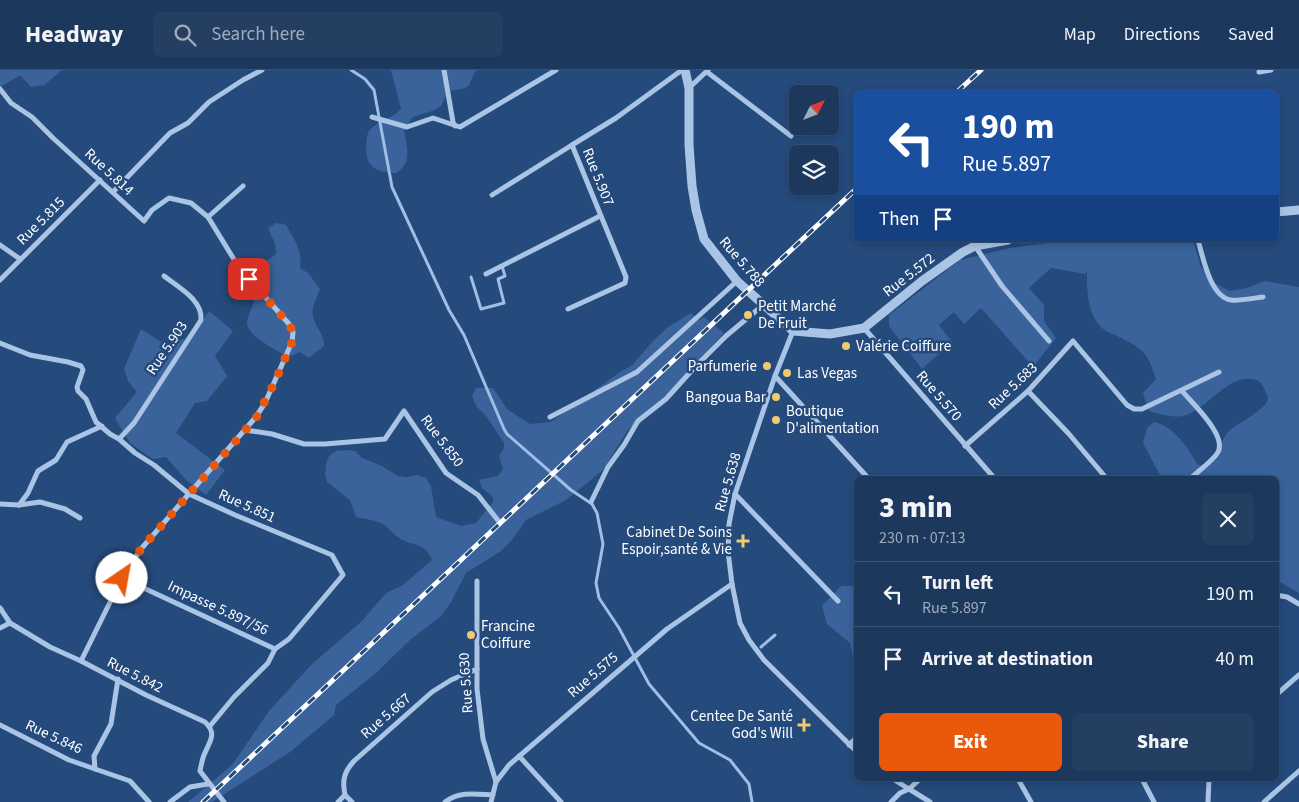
<!DOCTYPE html>
<meta charset="utf-8">
<style>
body{margin:0;font-family:"Source Sans 3",sans-serif;background:#253f63;color:#f1f3f6;height:100vh;display:flex;flex-direction:column;font-size:19px;white-space:nowrap}
*{box-sizing:border-box;margin:0}
p{font-size:16px;color:#a0acbc}
.icon{flex:none;width:28px;height:28px;fill:none;stroke:currentColor;stroke-width:2;stroke-linecap:round;stroke-linejoin:round}
.map{position:relative;flex:1;overflow:hidden}
.side{position:absolute;left:854px;top:406px;width:425px;height:305px;display:flex;flex-direction:column;background:#1c385d;border-radius:8px;box-shadow:0 2px 8px #0003,0 0 0 1px #3a5272}
.side>*{flex:none}
.top-card{position:absolute;left:854px;top:20px;width:425px;height:152px;border-radius:8px;box-shadow:0 2px 8px #0003,0 0 0 1px #3a5272;background:#1a4fa0;color:#fff;overflow:hidden}
.needle{width:32px;rotate:48deg}
.controls{position:absolute;left:789px;top:15px;display:grid;gap:10px}
.controls a{display:grid;place-items:center;width:50px;height:50px;border-radius:8px;background:#1c385d;box-shadow:0 2px 8px #0003,0 0 0 1px #3a5272;font-size:25px}
.pin{position:absolute;display:grid;place-items:center;width:42px;height:42px;color:#fff;margin:-21px;border-radius:10px;box-shadow:0 2px 8px #0006}
.me{position:absolute;width:55px;margin:-28px;rotate:33deg;stroke-linejoin:round;filter:drop-shadow(0 0 4px #0008)}
.turn{display:flex;align-items:center;gap:18px;height:105px;padding:0 25px;font-size:22px}
.turn .icon{width:65px;height:65px;stroke-width:2.5}
.turn b{display:block;font-size:35px;line-height:42px}
.then{display:flex;align-items:center;height:48px;padding:0 25px;background:#0003;gap:10px;font-size:19px}
.round{display:grid;place-items:center;flex:none;width:52px;height:52px;border-radius:8px;background:#253f63}
.summary{display:flex;align-items:center;justify-content:space-between;height:85px;padding:0 25px}
h1{font-size:30px;font-weight:800;line-height:38px}
.cta{display:flex;gap:10px;margin-top:auto;padding:10px 25px}
.cta a{flex:1;height:58px;border-radius:8px;background:#ea580c;color:#fff;font-size:20px;font-weight:800;line-height:58px;text-align:center}
.cta a+a{background:#253f63;color:#f1f3f6}
ul{padding:0;list-style:none}
li{display:flex;align-items:center;gap:15px;height:65px;padding:0 25px;border-top:1px solid #3a5272}
li div{flex:1}
li b{display:block;font-size:19px}
li em{font-style:normal}
header{display:flex;align-items:center;gap:30px;box-sizing:border-box;height:70px;padding:0 25px;background:#1c385d;border-bottom:1px solid #3a5272}
header strong{font-size:24px}
nav{display:flex;gap:28px;margin-inline-start:auto;font-size:18px}
.search{width:350px;height:45px;background:#253f63;display:flex;align-items:center;gap:12px;box-sizing:border-box;padding:0 18px;border-radius:8px;color:#a0acbc;font-size:19px}
.map>svg:first-child{display:block}
.green{fill:#39639a}
.lines{fill:none;stroke-linecap:round;stroke-linejoin:round}
.stream{stroke:#9ebee5;stroke-width:3}
.minor{stroke:#aac4e5;stroke-width:5}
.tertiary{stroke:#aac4e5;stroke-width:9}
.rail-casing{stroke:#fff;stroke-width:5}
.rail{stroke:#254a7c;stroke-width:3;stroke-dasharray:9;stroke-linecap:butt}
.route{stroke:#ea580c;stroke-width:9;stroke-dasharray:0 16.2}
.poi-dot{fill:#eecb6f;stroke:#254a7c;stroke-width:2}
.labels{text-anchor:middle;dominant-baseline:central;stroke-width:5;stroke-linejoin:round;paint-order:stroke}
.street-label{font-size:15px;fill:#fff;stroke:#254a7c}
.poi-label{font-size:15px;fill:#fff;stroke:#254a7c;text-anchor:start}
</style>
<header>
<strong>Headway</strong>
<div class="search"><svg class="icon" aria-label="search" viewBox="0 0 24 24"><circle cx="10" cy="10" r="6"/><path d="M15 15l6 6"/></svg>Search here</div>
<nav><a>Map</a><a>Directions</a><a>Saved</a></nav>
</header>
<div class="map">
<svg width="1299" height="732" viewBox="0 0 1299 732">
<rect width="100%" height="100%" fill="#254a7c"/>
<g class="green">
<polygon points="0,0 62,0 44,15 31,17 21,6 19,6 0,17"/>
<path d="M391,0h85l-7,15 -4,3 -14,3 -4,2 -6,13 -9,5 -19,6 -9,14c3,17 9,32 -8,42 -18,0 -31,-6 -30,-26 1,-5 0,-11 3,-16 8,-10 23,-12 32,-22z"/>
<path d="M276,153l10,2c8,14 17,26 14,43l8,5 12,16c-3,8 -9,19 -7,27 2,11 12,19 11,30l-15,12 -9,-6 -11,5c-10,-5 -42,-21 -42,-34 0,-6 5,-15 7,-22l-15,-25 4,-8 12,-8 10,2 11,-8 -1,-10 -7,-16z"/>
<path d="M1072,170h121l8,27 11,14 17,10 18,-3 18,-7 34,6v306l-23,-13v-101h-114l-19,-36 4,-15 7,-6c20,4 34,26 44,43 19,0 21,-21 29,-32 8,-9 40,-23 41,-35 0,-2 -2,-5 -3,-7 -1,-4 -5,-10 -9,-11 -28,-9 -49,32 -74,36 -8,2 -21,-2 -30,-4l-4,-2 -5,-17 13,-14c-9,-29 -15,-31 -41,-44 -4,-2 -10,-4 -13,-7 -16,-16 -15,-39 -15,-59l-1,5 -35,-6 -22,20 15,17v16l12,17 -23,29 -52,-59 -17,16 -10,-12 -15,13 13,17 -30,27 -33,-43v-11l71,-55 50,-12z"/>
<polygon points="209,241 233,261 215,286 227,306 207,331 195,333 176,363 225,400 206,425 186,410 166,387 153,389 130,373 115,348 137,322 128,311 124,299 141,259 166,275 192,266"/>
<path d="M691,243l8,7 5,-3 20,16 -53,58 -43,39 -25,40 -37,30 -40,20 -15,21 -10,10 -35,22 -16,31 -10,13 -30,23 -34,33 -40,32 -2,10 -44,37 -78,50h-24l44,-37 37,-54 42,-46 51,-44 24,-28 17,-8 29,-25c-7,-19 -21,-13 -34,-23 -6,-4 -10,-10 -15,-13 -7,-4 -19,-5 -27,-7l-6,-17 -23,-18 -2,-8 1,-10 3,-8 7,-5 10,-1 9,1 7,7 18,7 18,11 9,1 10,-2 9,3 5,8 5,31 25,9 15,-3 17,-21v-5l-11,-9 -3,-8 19,-4 5,-7 -4,-13 5,-8v-5l-18,-27 -10,-10 -4,-10 4,-8h17l14,21 23,15 21,-2 66,-48 15,-9 22,-25 14,-13z"/>
<polygon points="841,516 856,516 856,600 850,573 827,554 822,536"/>
</g>
<g class="lines">
<g class="stream">
<polyline points="351,0 365,9 374,20 392,117 449,240 464,265 504,359 507,364 571,420 592,434 597,443 603,474 596,513 599,528 619,558 649,614 699,673 730,690 749,714 752,732"/>
<polyline points="471,207 481,239 504,233 498,209 505,206 502,196"/>
<polyline points="761,577 775,565"/>
</g>
<g class="minor">
<polyline points="444,0 453,52 455,56"/>
<polyline points="707,2 791,66"/>
<polyline points="1259,2 1271,0"/>
<polyline points="689,18 708,0"/>
<polyline points="0,19 11,33 32,47 53,68 144,151 152,140 169,128 191,133 208,147"/>
<polyline points="372,47 407,57 433,48 460,57 556,0"/>
<polyline points="113,122 170,63 188,53 209,32 243,10 262,0"/>
<polyline points="492,125 572,75"/>
<path d="M1198,170c5,17 12,57 33,60 10,1 22,-2 32,-3"/>
<polyline points="0,175 20,189"/>
<polyline points="975,176 1002,216 1049,271"/>
<polyline points="486,204 600,146"/>
<polyline points="0,210 100,110"/>
<polyline points="568,239 625,213 626,207 572,75 616,48 682,0"/>
<polyline points="864,258 995,409"/>
<polyline points="793,261 775,306 735,424 729,454 728,481 732,514 740,553 749,570 764,590 856,681"/>
<polyline points="0,273 30,285 68,292 81,296 83,300 77,317 78,321 86,329 96,352 110,364 119,369 135,383 154,395 189,424 235,445 332,485 343,505 289,569 275,579 268,593 234,627 210,656"/>
<polyline points="775,306 869,409"/>
<polyline points="1028,321 1069,364 1107,409"/>
<path d="M1182,321c10,12 45,44 36,61 -4,8 -21,20 -28,27"/>
<polyline points="550,347 637,302 737,211"/>
<polyline points="245,360 272,364 304,374 325,374 385,369 404,341 446,403 478,425 500,453"/>
<path d="M119,369l15,-16 67,-103c2,-20 -23,-33 -37,-44"/>
<polyline points="965,376 1028,321 1073,271 1127,335 1134,339 1142,339 1219,302"/>
<polyline points="735,424 838,531"/>
<polyline points="591,432 608,397 624,375 638,351 666,329 694,298 726,266 763,235"/>
<polyline points="0,434 19,435 40,432 65,439 80,448"/>
<polyline points="19,435 28,423 38,401 56,390 67,372 102,356"/>
<polyline points="122,508 275,579"/>
<polyline points="477,511 477,619 483,669 496,712"/>
<polyline points="1276,525 1287,527 1299,534"/>
<path d="M0,538l10,15 40,24 31,14 65,34 59,27c13,12 4,20 -1,33 -2,5 -3,11 -4,16l24,31"/>
<polyline points="0,558 10,553"/>
<polyline points="81,591 122,508 141,479 255,348 265,333 292,272 293,262 289,254 238,196 208,147 243,116"/>
<polyline points="1276,625 1299,605"/>
<polyline points="0,655 69,690 95,699 94,686 111,654 118,609"/>
<polyline points="849,675 856,668"/>
<polyline points="519,686 561,732"/>
<polyline points="95,699 130,711 149,732"/>
<polyline points="920,709 909,719 930,732"/>
<polyline points="1018,709 1031,732"/>
<polyline points="1142,709 1154,732"/>
<polyline points="345,725 352,732"/>
<polyline points="170,732 190,717 208,714"/>
<path d="M338,732l7,-7c-3,-15 -1,-23 9,-34l78,-69 19,-12 26,-11"/>
<path d="M445,732c15,-11 30,-8 48,-7"/>
<polyline points="491,732 496,712 509,695 667,559 732,514"/>
<polyline points="891,732 900,723 909,719 893,709"/>
<polyline points="1208,732 1209,709"/>
<polyline points="1264,732 1299,701"/>
</g>
<g class="tertiary">
<polyline points="685,0 689,18 689,75 692,116 696,140 704,169 737,211 793,261 830,264 864,258 922,211 963,182 975,176 1008,170"/>
<polyline points="1276,142 1299,140"/>
</g>
<defs>
<g id="rail">
<polyline points="957,22 981,0"/>
<polyline points="203,732 856,119"/>
</g>
</defs>
<use href="#rail" class="rail-casing"/>
<use href="#rail" class="rail"/>
</g>
<g class="lines">
<polyline class="route" points="122,508 141,479 256,348 275,312 292,272 293,262 289,254 249,209"/>
</g>
<g class="poi-dot">
<circle cx="748" cy="245" r="5"/>
<circle cx="846" cy="276" r="5"/>
<circle cx="767" cy="296" r="5"/>
<circle cx="787" cy="303" r="5"/>
<circle cx="776" cy="327" r="5"/>
<circle cx="776" cy="350" r="5"/>
<path d="M740.5 463.5h5v5h5v5h-5v5h-5v-5h-5v-5h5z"/>
<circle cx="471" cy="565" r="5"/>
<path d="M801.5 647.5h5v5h5v5h-5v5h-5v-5h-5v-5h5z"/>
</g>
<g class="labels">
<g class="street-label">
<text transform="translate(109 102) rotate(43)">Rue 5.814</text>
<text transform="translate(598 107) rotate(68)">Rue 5.907</text>
<text transform="translate(41 151) rotate(-45)">Rue 5.815</text>
<text transform="translate(742 192) rotate(49)">Rue 5.788</text>
<text transform="translate(909 205) rotate(-38)">Rue 5.572</text>
<text transform="translate(167 278) rotate(-56)">Rue 5.903</text>
<text transform="translate(1013 316) rotate(-43)">Rue 5.683</text>
<text transform="translate(939 326) rotate(49)">Rue 5.570</text>
<text transform="translate(442 371) rotate(53)">Rue 5.850</text>
<text transform="translate(728 412) rotate(-74)">Rue 5.638</text>
<text transform="translate(247 436) rotate(24)">Rue 5.851</text>
<text transform="translate(218 538) rotate(25)">Impasse 5.897/56</text>
<text transform="translate(135 605) rotate(27)">Rue 5.842</text>
<text transform="translate(593 605) rotate(-41)">Rue 5.575</text>
<text transform="translate(466 613) rotate(-94)">Rue 5.630</text>
<text transform="translate(386 646) rotate(-41)">Rue 5.667</text>
<text transform="translate(54 667) rotate(25)">Rue 5.846</text>
</g>
<g class="poi-label">
<text x="758" y="236">Petit Marché<tspan x="758" dy="17">De Fruit</tspan></text>
<text x="856" y="276">Valérie Coiffure</text>
<text x="757" y="296" text-anchor="end">Parfumerie</text>
<text x="797" y="303">Las Vegas</text>
<text x="766" y="327" text-anchor="end">Bangoua Bar</text>
<text x="786" y="341">Boutique<tspan x="786" dy="17">D'alimentation</tspan></text>
<text x="732" y="462" text-anchor="end">Cabinet De Soins<tspan x="732" dy="17">Espoir,santé &amp; Vie</tspan></text>
<text x="481" y="556">Francine<tspan x="481" dy="17">Coiffure</tspan></text>
<text x="793" y="646" text-anchor="end">Centee De Santé<tspan x="793" dy="17">God's Will</tspan></text>
</g>
</g>
</svg>
<div class="controls">
<a><svg class="needle" viewBox="-14 -14 28 28"><path d="M0-13l5 13h-10z" fill="#e53935"/><path d="M0 13l5-13h-10z" fill="#a0acbc"/></svg></a>
<a><svg class="icon" aria-label="layers" viewBox="0 0 24 24"><path d="M12 4l9 5-9 5-9-5zM3 14l9 5 9-5"/></svg></a>
</div>
<div class="pin" style="left:249px;top:209px;background:#d93025"><svg class="icon" aria-label="arrive" viewBox="0 0 24 24"><path d="M6 21V4h12l-3 4 3 4H6"/></svg></div>
<svg class="me" style="left:122px;top:508px" viewBox="-20 -20 40 40"><circle r="19" fill="#fff"/><path d="M0-13L10 11 0 6-10 11z" fill="#ea580c"/></svg>
<div class="top-card">
<div class="turn"><svg class="icon" aria-label="left" viewBox="0 0 24 24"><path d="M17 20v-9H6M10 6l-5 5 5 5"/></svg><div><b>190 m</b>Rue 5.897</div></div>
<div class="then">Then<svg class="icon" aria-label="arrive" viewBox="0 0 24 24"><path d="M6 21V4h12l-3 4 3 4H6"/></svg></div>
</div>
<section class="side">
<div class="summary"><div><h1>3 min</h1><p>230 m · 07:13</p></div><a class="round"><svg class="icon" aria-label="close" viewBox="0 0 24 24"><path d="M6 6l12 12M18 6L6 18"/></svg></a></div>
<ul>
<li><svg class="icon" aria-label="left" viewBox="0 0 24 24"><path d="M17 20v-9H6M10 6l-5 5 5 5"/></svg><div><b>Turn left</b><p>Rue 5.897</p></div><em>190 m</em></li>
<li><svg class="icon" aria-label="arrive" viewBox="0 0 24 24"><path d="M6 21V4h12l-3 4 3 4H6"/></svg><div><b>Arrive at destination</b></div><em>40 m</em></li>
</ul>
<div class="cta"><a>Exit</a><a>Share</a></div>
</section>
</div>
